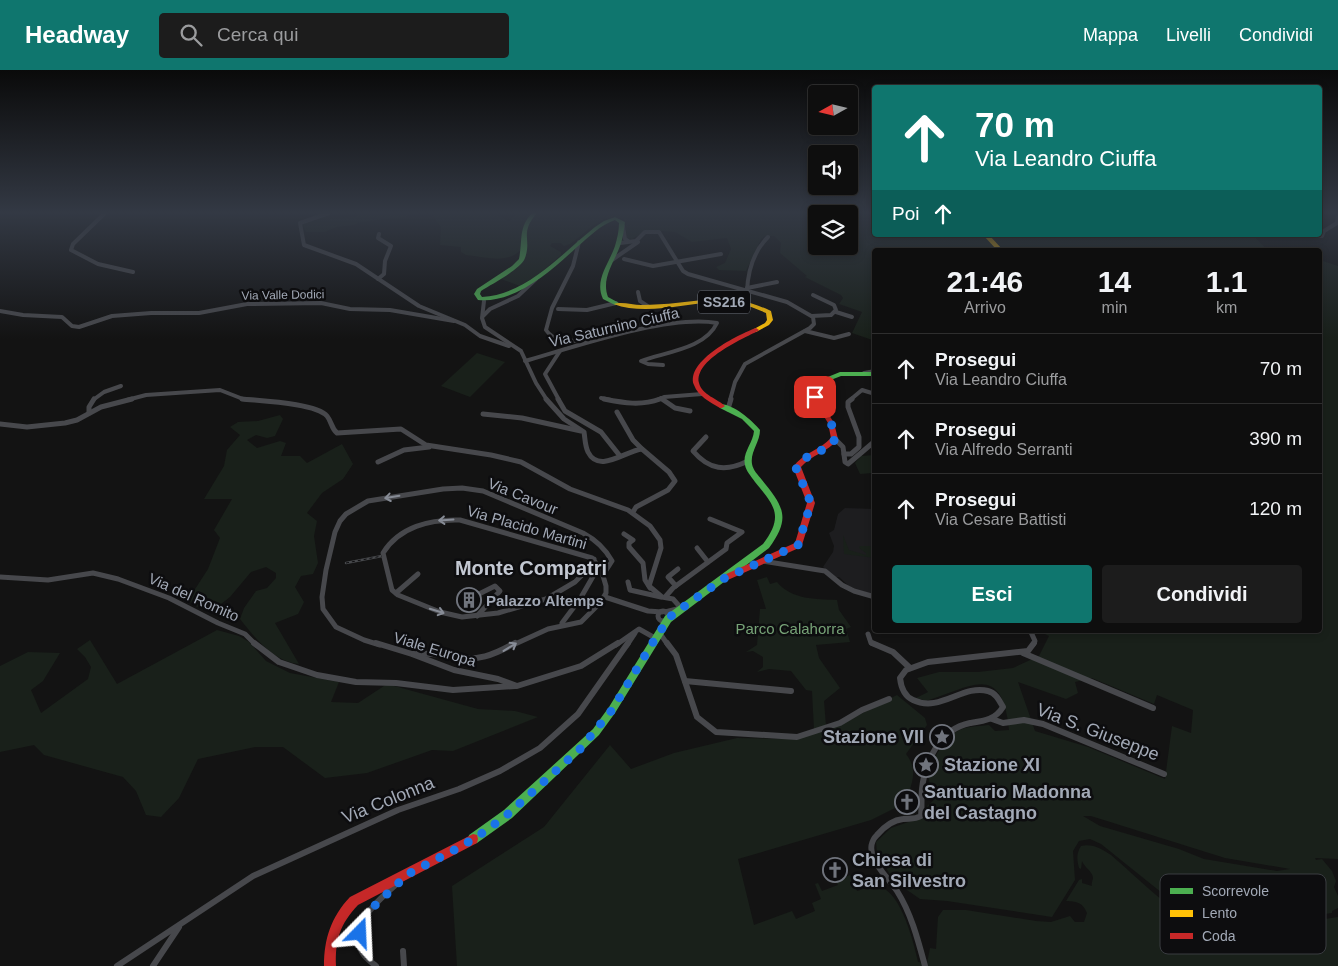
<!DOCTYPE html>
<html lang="it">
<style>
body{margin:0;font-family:Helvetica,sans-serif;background:#1c1c1c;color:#f1f3f6;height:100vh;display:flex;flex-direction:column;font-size:19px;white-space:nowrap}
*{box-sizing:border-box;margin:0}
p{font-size:16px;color:#9b9c9e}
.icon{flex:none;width:28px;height:28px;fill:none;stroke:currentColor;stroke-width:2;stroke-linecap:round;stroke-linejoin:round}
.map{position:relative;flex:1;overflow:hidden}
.details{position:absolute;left:872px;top:178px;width:450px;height:385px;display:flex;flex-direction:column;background:#0e0e0e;border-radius:5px;box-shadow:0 2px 8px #0003,0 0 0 1px #2e2e2e}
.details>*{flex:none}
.top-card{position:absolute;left:872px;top:15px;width:450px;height:152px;border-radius:5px;box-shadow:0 2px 8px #0003,0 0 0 1px #2e2e2e;background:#0f766e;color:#fff;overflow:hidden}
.needle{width:32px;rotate:262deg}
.fabs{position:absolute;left:808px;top:15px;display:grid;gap:10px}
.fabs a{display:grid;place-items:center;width:50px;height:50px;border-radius:5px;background:#0e0e0e;box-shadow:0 2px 8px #0003,0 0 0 1px #2e2e2e;font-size:25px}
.pin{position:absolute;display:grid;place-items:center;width:42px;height:42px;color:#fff;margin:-21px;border-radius:10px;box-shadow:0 2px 8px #0006}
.me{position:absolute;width:55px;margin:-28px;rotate:21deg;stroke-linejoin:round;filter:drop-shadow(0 0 4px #0008)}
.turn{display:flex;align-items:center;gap:18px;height:105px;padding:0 20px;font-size:22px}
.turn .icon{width:65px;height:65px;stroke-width:2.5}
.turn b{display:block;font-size:35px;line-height:42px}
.then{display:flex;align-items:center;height:48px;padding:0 20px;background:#0003;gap:10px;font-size:19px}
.eta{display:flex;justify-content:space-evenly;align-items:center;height:85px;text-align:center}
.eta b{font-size:30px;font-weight:700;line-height:35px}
.button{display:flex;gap:10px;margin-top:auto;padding:10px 20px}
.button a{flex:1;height:58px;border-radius:5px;background:#0f766e;color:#fff;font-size:20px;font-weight:700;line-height:58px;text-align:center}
.button a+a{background:#1c1c1c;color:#f1f3f6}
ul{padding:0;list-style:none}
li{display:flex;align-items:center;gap:15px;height:70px;padding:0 20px;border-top:1px solid #2e2e2e}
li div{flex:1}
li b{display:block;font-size:19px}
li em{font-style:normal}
header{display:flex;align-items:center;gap:30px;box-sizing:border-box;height:70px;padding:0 25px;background:#0f766e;color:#fff}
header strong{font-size:24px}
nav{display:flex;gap:28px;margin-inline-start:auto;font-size:18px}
.search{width:350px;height:45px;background:#1c1c1c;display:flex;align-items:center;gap:12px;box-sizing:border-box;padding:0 18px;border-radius:5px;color:#9b9c9e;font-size:19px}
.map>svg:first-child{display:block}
.built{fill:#1d1d1f}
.green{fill:#19201a;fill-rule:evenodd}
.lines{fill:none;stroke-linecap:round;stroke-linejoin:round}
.street-far2{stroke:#47484c;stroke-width:4}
.street-far1{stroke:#47484c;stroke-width:5}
.street{stroke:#47484c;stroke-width:6}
.fast{fill:#4caf50;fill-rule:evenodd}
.slow{fill:#ffc107;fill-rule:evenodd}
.jam{fill:#c62828;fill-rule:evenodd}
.rail-casing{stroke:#46484b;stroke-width:2.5}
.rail{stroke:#0d0d0f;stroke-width:1;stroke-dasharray:3;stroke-linecap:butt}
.oneway{stroke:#878c96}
.route{stroke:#1a73e8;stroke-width:9;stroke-dasharray:0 16.2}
.labels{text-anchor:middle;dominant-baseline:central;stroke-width:5;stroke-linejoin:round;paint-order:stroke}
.far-street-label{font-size:12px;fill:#a2a9b6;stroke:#0d0d0f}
.shield{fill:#0d0d0f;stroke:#757a84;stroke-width:1}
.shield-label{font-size:14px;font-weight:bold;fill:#a2a9b6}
.street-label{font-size:15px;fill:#a2a9b6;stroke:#0d0d0f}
.poi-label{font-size:15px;font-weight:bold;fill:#a2a9b6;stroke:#0d0d0f;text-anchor:start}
.park-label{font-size:15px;fill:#77a377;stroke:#0d0d0f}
.near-street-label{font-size:18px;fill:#a2a9b6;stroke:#0d0d0f}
.near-poi-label{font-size:18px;font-weight:bold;fill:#a2a9b6;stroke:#0d0d0f;text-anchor:start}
.district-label{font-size:20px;font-weight:bold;fill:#c3c8d2;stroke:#0d0d0f}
.key{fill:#0d0d0f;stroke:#3a3c41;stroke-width:1}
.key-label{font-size:14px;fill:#a2a9b6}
</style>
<header>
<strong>Headway</strong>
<div class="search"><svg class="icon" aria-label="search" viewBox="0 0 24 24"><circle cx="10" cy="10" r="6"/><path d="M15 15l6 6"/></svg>Cerca qui</div>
<nav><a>Mappa</a><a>Livelli</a><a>Condividi</a></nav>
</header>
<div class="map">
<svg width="1338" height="896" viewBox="0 0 1338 896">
<rect width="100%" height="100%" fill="#131313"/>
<polygon class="built" points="845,438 875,439 875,525 850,517 839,507 836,507 823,497 833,482 834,476 829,463 834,460 838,444"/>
<g class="green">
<polygon points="356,143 418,143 404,147 360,152 354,155 336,157 325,162 306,162 302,154 306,151 356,147 358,144"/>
<path d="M431,143h63l15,8 8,-8h358v22h378l14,15h-392v91l-23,-8 10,-21 -23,-8 4,-6 -2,-3 -36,-18 2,-1 -27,-23 1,-10 -7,-7h-9l-4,3 -15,32 -27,-1 -3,-3 9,-4 6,-14 -4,-11 -35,4 -17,-10 -27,-2 -16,9 -5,-1 -2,-16 -3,-3c-20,-8 -36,15 -52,25l-6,2 -3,-3h-9l-2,3 11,6v3l-23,20 -18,11 -19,-7 18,-15 4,-16c-15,17 -36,9 -57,7l-5,-3v-5l-21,-2 1,-18zM816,144h33v32h-33z"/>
<path d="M1320,190l18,6v593l-23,-1 1,2 6,-1 10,12 4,10 -2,6 4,9v12l-6,3v2l-98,13 -16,-1 -12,-3 -24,-13 -81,-65 -11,-5 -11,2 -6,10 2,29 -23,37 -105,-16 -27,-2 -26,-18 -17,-28 -1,-11 15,-14 32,-11 4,-11 7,-6c-2,-6 -5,-14 -5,-20 0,-17 16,-45 33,-51 8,-3 19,-3 27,-4l6,6 14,-1c-7,-70 -39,-42 -83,-29l-10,-3 12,-6 -11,-14 22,-6h39l35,-4 26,-12 10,-20 -12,-6h283zM1092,608l62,26 3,-9 36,15 -2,23 -19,-7 -7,53 -77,-32 -53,-16 -17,-49 48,17 12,-6 -3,-11zM1083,746h8l134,42 65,11 -13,2 -73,-12 -25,-10 -79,-23z"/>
<polygon points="477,283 505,292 470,327 441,316"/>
<path d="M280,345l3,4 -8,17 -8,2 -11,-3 -9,5 10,8 23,-7 6,2 -5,13h19l7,7 35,-19 11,20 -10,15 -21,14 -15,20 10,8 -3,15 4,27 -5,11 -12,2 -6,11 9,15 -6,12 -23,9 24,41c-25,-2 -44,-26 -59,-45l4,-11 12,-17 11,-3 9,-10v-5l-10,-6 -15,5 -21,25 -18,14 -17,-5 -7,-6 20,-31 12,-31 -6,-8 18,-31h-28l20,-33 3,-16 13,-15 -10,-8 8,-5 20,-1z"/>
<polygon points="875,385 875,406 873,403 860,404 855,393 861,386"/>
<polygon points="843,465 849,480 866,485 866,483 859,478 860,476 870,476 875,480 875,488 844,484"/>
<path d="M767,507l3,7 7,-2c15,18 39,17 60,18l2,10 12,17 -5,2 4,13 -34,3 3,13 21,30 -16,13 2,25 -12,4 -2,-39 -6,-1 -15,-19 -22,-2 -12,3 6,-5v-10l-10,-6 -7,1 11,-7 3,-36h6l-9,-29z"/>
<polygon points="217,560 239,566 249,572 266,591 290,603 339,612 331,632 358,633 387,614 478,639 515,641 538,647 453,681 432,680 367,703 325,708 283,677 255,677 198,689 179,728 161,747 146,745 136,721 123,707 44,685 34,675 0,682 0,596 28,582 60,583 43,611 31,620 41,643 88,609 91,597 85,587 77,579 90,570 117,614"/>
<path d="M897,625l28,23 2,7 -21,29c10,13 8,24 3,38l-11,3 3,10 -30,15 -133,39 16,66 38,-14 4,8 19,-8 -3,-8 9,-4 -6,-15 3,-1 4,8 16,-6 -2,-4 14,-6 7,16c6,-2 16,-6 23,-4 21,5 34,56 38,75l9,1 3,-15 6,1 2,-32 5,-7h23l70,11 15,1 19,-6 5,6h9l3,-9c-5,-12 -11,-11 -21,-12l13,-21 3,-1v4l10,3c-1,-3 1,-6 1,-8 0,-6 -9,-11 -11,-17l-1,8 -2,-1c-2,-8 -3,-14 2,-22 11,-3 21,3 30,9 27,23 58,56 91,70 33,14 100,-3 136,-8v49h-881l-5,-80 92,-59 66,-82 21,24 43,-16 63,-15 60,1 43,-14z"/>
</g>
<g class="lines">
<g class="street-far2">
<polyline points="329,143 300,153 304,175 356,194 419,236 465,255 480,266 509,276"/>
<polyline points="104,144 73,174 71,180 98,194 133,202"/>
<polyline points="623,156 625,169 628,171"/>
<polyline points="1314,165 1322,166 1324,161 1337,153 1338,146"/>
<path d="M579,172l-6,24 -21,42 -6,22c10,15 29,10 45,10"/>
<polyline points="620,173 636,171 645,162 659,162 683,201 688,204 787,232 813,247 814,254 810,258 745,294 735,312 730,330"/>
<polyline points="624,189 653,196 721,184"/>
<polyline points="612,190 638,172"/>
<polyline points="378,209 384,204 385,191 391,176 378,168 379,164"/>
<polyline points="747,218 777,212"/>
<path d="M747,221c1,-21 6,-39 21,-54"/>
<polyline points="638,222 640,231 649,237"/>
<polyline points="484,231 482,248 485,257 521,281 536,313 547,330"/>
<polyline points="558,239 587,240 616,233"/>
<polyline points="0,241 23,245 62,247 72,256 79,257 112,246 151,243 199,243 247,234 321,233 350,239 390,240 454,251"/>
<polyline points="836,242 852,247"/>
<polyline points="483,246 490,239 518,226 536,209"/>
<polyline points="812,246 831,245 836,240 834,235 813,225"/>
<polyline points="805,261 834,268 849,264"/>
<path d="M525,291c49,-14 144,-47 192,-38 -12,26 -52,29 -76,38l7,3 15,1"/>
<polyline points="864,303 875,301"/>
<polyline points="601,328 611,330"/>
<polyline points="661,328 664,330"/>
<polyline points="93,330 104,322 121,316"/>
<polyline points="127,330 146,325 220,320 243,329 255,330"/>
<polyline points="559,330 545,304 560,281"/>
<polyline points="657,330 664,327 702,324"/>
<polyline points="850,330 862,320 875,324"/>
</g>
<g class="street-far1">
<path d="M242,329c18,2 74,4 85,17 5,6 4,12 10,17l64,-4 25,16 65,10 30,7 49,27 58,21 22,16 10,14 1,8 -12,38 13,11 11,2 8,9 -16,4"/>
<path d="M546,329l18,20 20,13c1,6 1,14 4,20 11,22 37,-1 54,-3l27,23 6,9 -7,9 -32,17 -3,5"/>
<polyline points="558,329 565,341 601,362 620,386"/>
<path d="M604,329c20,4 37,7 56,0"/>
<polyline points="662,329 675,338 690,341"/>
<polyline points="728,339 731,329"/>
<polyline points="617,342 633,370 642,379"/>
<polyline points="89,343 89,337 94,329"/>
<polyline points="483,344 522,348 581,361"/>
<polyline points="0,354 27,357 65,353 77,350 101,337 132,329"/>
<path d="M706,367l-13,14c16,19 33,21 55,10"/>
<polyline points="835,369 843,377 845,392 848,394 875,371"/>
<polyline points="844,384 851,384 859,377 859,367 848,337 848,332 852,329"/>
<polyline points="378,392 404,380 429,377"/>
<polyline points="624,464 633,470 629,473 629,477 643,493 645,510 650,518"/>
<polyline points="697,478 708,492"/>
<polyline points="762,491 825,501 842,515 854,521 875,527"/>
<polyline points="0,507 48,510 93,503 118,509 169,528 218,553 245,564 256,575"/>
<polyline points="628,512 630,520 661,527"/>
<polyline points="676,516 668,507 678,499"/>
<polyline points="396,523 418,504"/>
<polyline points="666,526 673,518 726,479 727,473 742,462 710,449"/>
<polyline points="605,527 648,541 662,542"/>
<circle cx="663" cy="546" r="5"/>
<polyline points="477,546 500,521 495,516 479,524"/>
<polyline points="562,553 580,529 595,503 590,497 594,489"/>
<polyline points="1030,560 1035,571 1033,575"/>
<polyline points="659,562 668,575"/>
<polyline points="868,564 871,573 877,575"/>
<path d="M380,575l-16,-5 -28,-13 -13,-18 -1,-12 4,-27 9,-38 5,-11 6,-7 22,-13 75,-12 19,-1 21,3 100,42c13,7 22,15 29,28l-9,14"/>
<path d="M513,575l35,-16 33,-7 19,-19 6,-10v-7l-5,-17 -9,-11 -132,-38c-30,-1 -61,7 -77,33l9,37 6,5 42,17 22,5 36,-4 48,-14 29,-17 15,-15"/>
<polyline points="616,575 639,559 655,568"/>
<polyline points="627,575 635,563"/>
</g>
<g class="street">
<polyline points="254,573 279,592 317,605 356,612 396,613 453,620 515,616"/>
<polyline points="376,573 412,584 454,600 498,609 517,616 581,596 618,573"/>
<polyline points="667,573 676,585 697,647 716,662 797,667 840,653 862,640 889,629"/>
<polyline points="872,573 893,582 910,598"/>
<polyline points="1023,583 1153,638"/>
<path d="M413,584c13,-2 26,1 39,3 25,5 42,-2 63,-14"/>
<polyline points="685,611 791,621"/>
<polyline points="992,649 1003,653 1024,650 1043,654 1164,704"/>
<polyline points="403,881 404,896"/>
<polyline points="117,896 253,806 398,740 459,719 500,701 540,678 578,644 628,573"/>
<polyline points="153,896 179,857"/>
<path d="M376,896c-5,-4 -11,-8 -14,-14 -15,-28 20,-55 38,-71"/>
<path d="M925,896c-7,-26 -14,-53 -28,-75 -8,-12 -19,-21 -24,-35 -3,-7 -2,-15 4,-21 6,-7 16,-15 26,-16 7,-1 11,1 18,-3 1,-9 0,-18 1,-27 3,-28 18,-60 48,-66 14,-2 25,-3 33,-16 -4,-7 -7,-14 -15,-16 -25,-7 -48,22 -75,9 -9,-4 -12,-13 -13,-22l6,-8 22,-8 100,-11 6,-8"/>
</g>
<g class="fast">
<path d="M532,143h5c-18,21 -5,25 -12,45 -4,11 -33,26 -44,33l-1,3 2,3c46,-3 79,-43 113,-70l9,-6 11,-4 10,5c-1,8 -2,16 -5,24 -6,17 -19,32 -12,51l11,6v2h-4l-12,-6c-9,-19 6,-35 12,-53 2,-7 4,-15 4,-23l-4,-3c-15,5 -26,17 -38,27 -25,23 -62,57 -99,53l-4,-6 3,-5 35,-23 7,-7c4,-19 -1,-31 13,-46z"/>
<polygon points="840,302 875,302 875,306 841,306 818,315 815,326 811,326 810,324 813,313"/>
<path d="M720,334c13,0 32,16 40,26 0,12 -10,22 -8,34 1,6 6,11 10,16 22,27 29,38 7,68l-98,74 -56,91 -16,22 -87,83 -35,25 -4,1 -4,-1 -1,-4 1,-4 35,-25 89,-81 16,-22 56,-91 98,-72c21,-28 12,-38 -8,-62 -4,-6 -9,-11 -10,-17 -3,-12 8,-22 9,-34l-12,-12 -22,-11 -1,-2z"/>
</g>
<g class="slow">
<polygon points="983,165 989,165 1003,180 997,180"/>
<path d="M714,229c24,0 35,2 57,12l2,9 -4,5 -13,7 -3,-2 1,-1 11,-6 2,-3 -1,-7c-11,-5 -21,-9 -33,-10 -35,-4 -69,10 -104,5 -5,-1 -11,-2 -15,-4 7,-3 19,1 27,1 25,0 49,-4 73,-6z"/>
</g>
<g class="jam">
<path d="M756,258l3,2 -1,1c-16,8 -64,29 -59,52 3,12 19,16 26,23l-3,2h-2c-10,-6 -22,-12 -26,-23 -9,-24 45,-51 62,-57z"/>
<path d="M811,322h4l19,31 4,16c-10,13 -27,16 -37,28l14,36 -13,42 -1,2 -71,32 -3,1 -3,-1 -1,-2 1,-2 71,-32 12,-40 -14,-36c10,-14 27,-17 38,-29l-3,-15 -18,-29z"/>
<path d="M473,764l4,1 1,4 -1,4 -119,62c-18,19 -23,35 -22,61h-12c0,-27 7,-49 26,-69z"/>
</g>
<defs>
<polyline id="rail" points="346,493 382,486"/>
</defs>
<use href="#rail" class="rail-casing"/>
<use href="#rail" class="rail"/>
</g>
<defs><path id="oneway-shaft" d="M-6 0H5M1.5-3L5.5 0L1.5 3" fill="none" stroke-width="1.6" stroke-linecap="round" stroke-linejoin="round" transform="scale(1.25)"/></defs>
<g class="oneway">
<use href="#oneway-shaft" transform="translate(392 427) rotate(171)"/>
<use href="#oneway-shaft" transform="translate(446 450) rotate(176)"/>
<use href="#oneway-shaft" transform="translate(437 541) rotate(17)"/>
<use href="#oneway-shaft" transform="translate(510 577) rotate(-31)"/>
</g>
<linearGradient id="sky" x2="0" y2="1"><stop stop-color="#0a0a0a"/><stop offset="0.53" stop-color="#333944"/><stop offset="1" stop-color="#333944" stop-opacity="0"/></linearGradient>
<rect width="1338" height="269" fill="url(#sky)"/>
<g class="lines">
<path class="route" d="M360,863l8,-21 40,-38 54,-28 25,-16 21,-16 72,-65 32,-39 46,-76 14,-19 51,-36 75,-34 13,-42 -15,-35c10,-17 30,-14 39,-29l-4,-17 -16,-25"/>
</g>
<defs>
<symbol id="building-ring" viewBox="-11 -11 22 22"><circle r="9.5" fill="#0d0d0f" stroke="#70747d" stroke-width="1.5"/><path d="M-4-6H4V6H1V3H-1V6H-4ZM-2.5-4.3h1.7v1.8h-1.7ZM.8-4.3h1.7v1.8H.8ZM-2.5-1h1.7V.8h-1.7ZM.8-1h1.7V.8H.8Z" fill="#70747d"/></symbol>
<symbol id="sight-ring" viewBox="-11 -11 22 22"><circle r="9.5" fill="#0d0d0f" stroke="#70747d" stroke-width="1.5"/><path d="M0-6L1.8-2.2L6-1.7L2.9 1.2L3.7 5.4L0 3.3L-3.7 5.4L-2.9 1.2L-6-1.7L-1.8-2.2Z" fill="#70747d"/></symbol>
<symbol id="church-ring" viewBox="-11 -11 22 22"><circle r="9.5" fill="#0d0d0f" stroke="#70747d" stroke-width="1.5"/><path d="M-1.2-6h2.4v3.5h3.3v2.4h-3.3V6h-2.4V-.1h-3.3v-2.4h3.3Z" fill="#70747d"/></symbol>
</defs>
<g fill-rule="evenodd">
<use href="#building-ring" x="455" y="516" width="28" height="28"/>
<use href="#sight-ring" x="928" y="653" width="28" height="28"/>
<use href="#sight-ring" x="912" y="681" width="28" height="28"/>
<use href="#church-ring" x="893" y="718" width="28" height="28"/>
<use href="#church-ring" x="821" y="786" width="28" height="28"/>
</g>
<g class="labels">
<g class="far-street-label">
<text transform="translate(283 225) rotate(-1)">Via Valle Dodici</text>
</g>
<rect class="shield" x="698" y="220.5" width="52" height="23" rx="4"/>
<g class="shield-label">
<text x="724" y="232">SS216</text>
</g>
<g class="street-label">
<text transform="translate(614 257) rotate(-13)">Via Saturnino Ciuffa</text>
<text transform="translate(523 426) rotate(22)">Via Cavour</text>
<text transform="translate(527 457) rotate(16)">Via Placido Martini</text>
<text transform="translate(194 527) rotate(24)">Via del Romito</text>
<text transform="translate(435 579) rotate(17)">Viale Europa</text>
</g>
<g class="poi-label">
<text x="486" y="530">Palazzo Altemps</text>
</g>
<g class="park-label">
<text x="790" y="558">Parco Calahorra</text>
</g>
<g class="near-street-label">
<text transform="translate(1098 662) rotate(21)">Via S. Giuseppe</text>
<text transform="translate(388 730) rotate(-22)">Via Colonna</text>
</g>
<g class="near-poi-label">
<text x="924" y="667" text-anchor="end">Stazione VII</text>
<text x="944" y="695">Stazione XI</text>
<text x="924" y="722">Santuario Madonna<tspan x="924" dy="21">del Castagno</tspan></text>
<text x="852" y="790">Chiesa di<tspan x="852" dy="21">San Silvestro</tspan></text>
</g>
<g class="district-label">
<text x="531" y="498">Monte Compatri</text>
</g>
</g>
<rect x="1160" y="804" width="166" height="80" rx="8" class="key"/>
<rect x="1170" y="818" width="23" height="6" fill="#4caf50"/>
<rect x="1170" y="840" width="23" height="7" fill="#ffc107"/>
<rect x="1170" y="863" width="23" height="6" fill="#c62828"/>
<g class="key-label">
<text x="1202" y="826">Scorrevole</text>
<text x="1202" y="848">Lento</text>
<text x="1202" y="871">Coda</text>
</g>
</svg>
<div class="fabs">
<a><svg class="needle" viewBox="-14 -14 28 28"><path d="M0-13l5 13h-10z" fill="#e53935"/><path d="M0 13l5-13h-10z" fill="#9b9c9e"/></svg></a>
<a><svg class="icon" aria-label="sound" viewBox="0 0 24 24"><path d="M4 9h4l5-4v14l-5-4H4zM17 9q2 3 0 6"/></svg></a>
<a><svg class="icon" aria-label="layers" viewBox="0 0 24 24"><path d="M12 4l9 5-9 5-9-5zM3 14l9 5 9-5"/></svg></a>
</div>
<div class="pin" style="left:815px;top:327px;background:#d93025"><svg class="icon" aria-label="arrive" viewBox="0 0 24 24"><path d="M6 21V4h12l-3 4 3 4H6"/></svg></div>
<svg class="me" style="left:360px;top:863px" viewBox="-20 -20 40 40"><path d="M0-17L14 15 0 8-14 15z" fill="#1a73e8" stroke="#fff" stroke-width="4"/></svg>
<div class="top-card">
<div class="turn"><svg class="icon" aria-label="ahead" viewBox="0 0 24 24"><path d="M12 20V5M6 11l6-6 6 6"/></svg><div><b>70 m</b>Via Leandro Ciuffa</div></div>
<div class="then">Poi<svg class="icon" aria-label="ahead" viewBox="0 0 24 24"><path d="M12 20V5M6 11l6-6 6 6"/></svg></div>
</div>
<section class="details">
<div class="eta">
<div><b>21:46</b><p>Arrivo</p></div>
<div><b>14</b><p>min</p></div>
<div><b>1.1</b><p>km</p></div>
</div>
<ul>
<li><svg class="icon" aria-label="ahead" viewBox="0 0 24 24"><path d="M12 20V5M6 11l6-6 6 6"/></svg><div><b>Prosegui</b><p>Via Leandro Ciuffa</p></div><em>70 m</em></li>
<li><svg class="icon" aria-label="ahead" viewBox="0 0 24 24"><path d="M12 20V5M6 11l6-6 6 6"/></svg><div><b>Prosegui</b><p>Via Alfredo Serranti</p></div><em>390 m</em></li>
<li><svg class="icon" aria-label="ahead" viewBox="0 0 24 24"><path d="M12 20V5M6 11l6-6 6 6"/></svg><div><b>Prosegui</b><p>Via Cesare Battisti</p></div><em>120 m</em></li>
</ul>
<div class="button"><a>Esci</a><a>Condividi</a></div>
</section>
</div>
